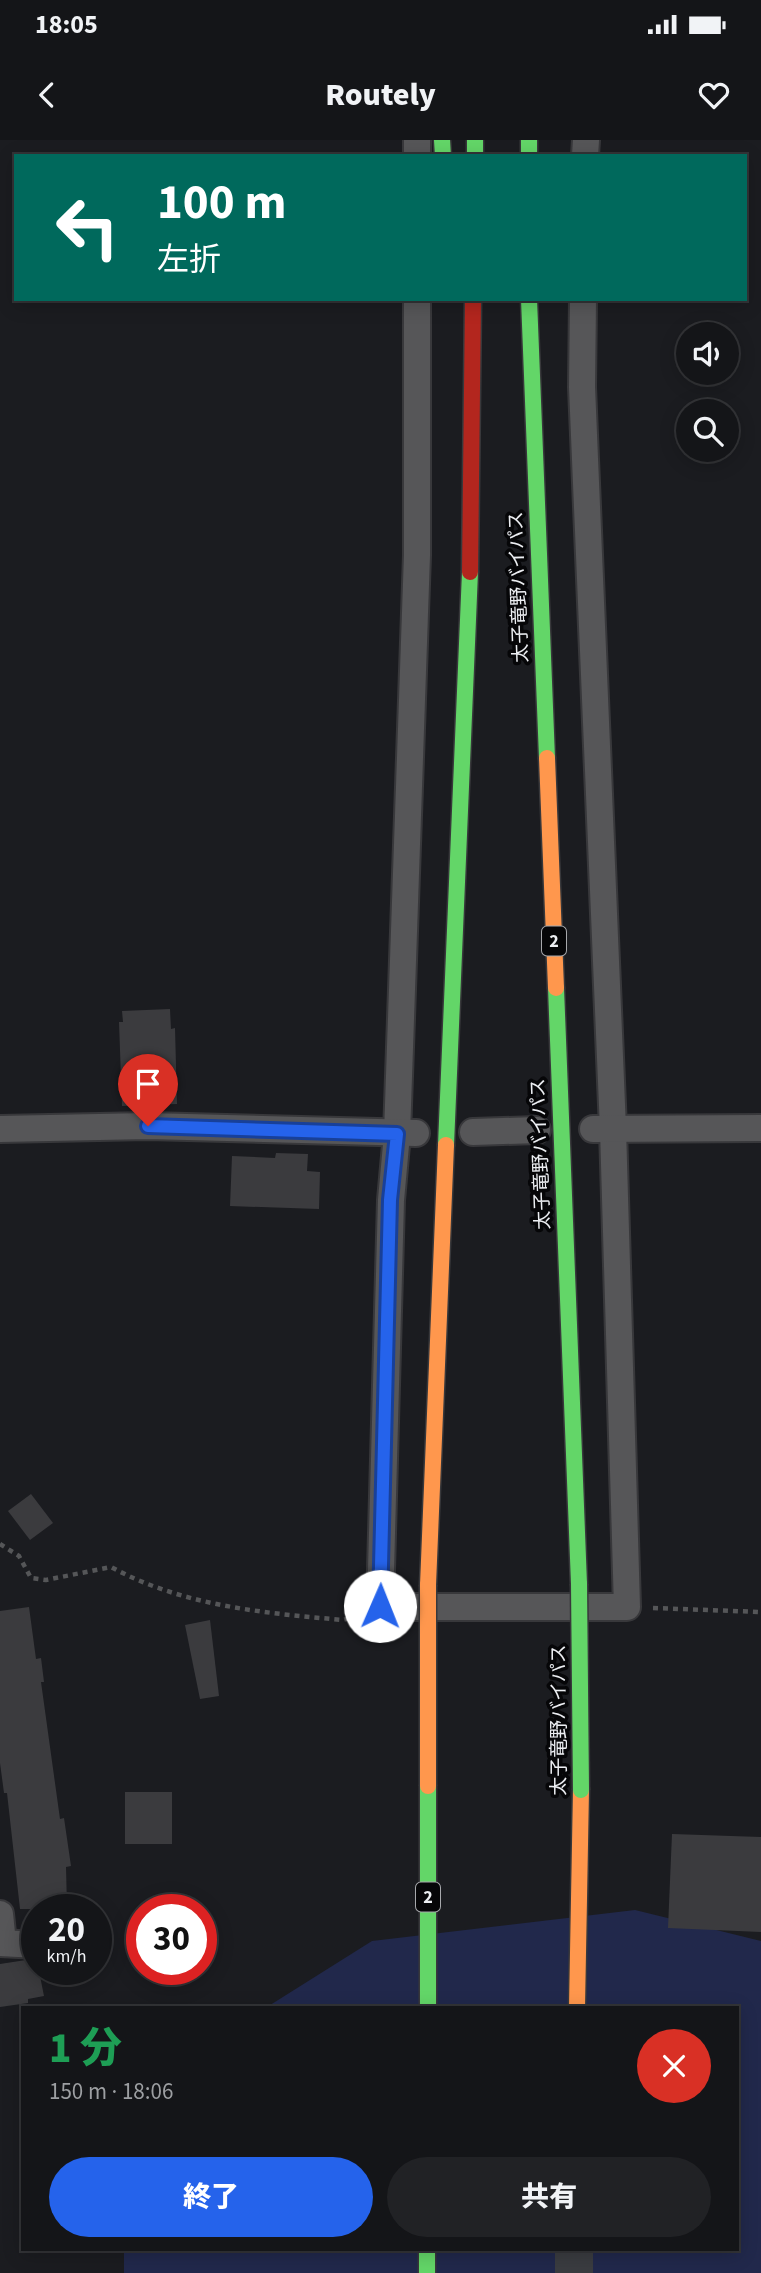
<!DOCTYPE html>
<html lang="ja">
<meta charset="utf-8">
<style>
body{margin:0;font-family:"Source Sans 3","Noto Sans JP",sans-serif;background:#212225;color:#f1f3f6;height:100vh;display:flex;flex-direction:column;font-size:26px;white-space:nowrap}
*{box-sizing:border-box;margin:0}
p{font-size:23px;color:#9d9fa2}
.icon{flex:none;width:38px;height:38px;fill:none;stroke:currentColor;stroke-width:2;stroke-linecap:round;stroke-linejoin:round}
.map{position:relative;flex:1;overflow:hidden}
.panel{position:absolute;left:21px;top:1866px;width:718px;height:245px;display:flex;flex-direction:column;background:#141518;border-radius:0px;box-shadow:0 4px 18px #0003,0 0 0 2px #333437}
.panel>*{flex:none}
.guide{position:absolute;left:14px;top:14px;width:733px;height:147px;border-radius:0px;box-shadow:0 4px 18px #0003,0 0 0 2px #333437;background:#00695c;color:#fff;overflow:hidden}
.buttons{position:absolute;left:676px;top:182px;display:grid;gap:14px}
.buttons a{display:grid;place-items:center;width:63px;height:63px;border-radius:50%;background:#141518;box-shadow:0 4px 18px #0003,0 0 0 2px #333437;font-size:35px}
.speed{position:absolute;left:21px;top:1754px;display:flex;gap:14px;font-size:35px;font-weight:700;text-align:center}
.speed>*{display:grid;place-content:center;width:91px;height:91px;border-radius:50%;background:#141518;box-shadow:0 4px 18px #0003,0 0 0 2px #333437;line-height:1}
.speed small{font-size:18px;font-weight:400}
.speed .limit{border:10px solid #d22;background:#fff;color:#111}
.pin{position:absolute;display:grid;place-items:center;width:60px;height:60px;color:#fff;margin:-72px -30px;border-radius:50% 50% 50% 0;rotate:-45deg;box-shadow:0 0 7px #0007}
.pin .icon{rotate:45deg}
.me{position:absolute;width:77px;margin:-38px;rotate:1deg;stroke-linejoin:round;filter:drop-shadow(0 0 5px #0008)}
.turn{display:flex;align-items:center;gap:24px;height:147px;padding:0 28px;font-size:32px}
.turn .icon{width:91px;height:91px;stroke-width:2.5}
.turn b{display:block;font-size:49px;line-height:60px}
.round{display:grid;place-items:center;flex:none;width:74px;height:74px;border-radius:37px;background:#212225}
.headline{display:flex;align-items:center;justify-content:space-between;height:119px;padding:0 28px}
h1{font-size:42px;font-weight:800;line-height:52px;color:#1e9e55}
.button{display:flex;gap:14px;margin-top:auto;padding:14px 28px}
.button a{flex:1;height:80px;border-radius:42px;background:#2563eb;color:#fff;font-size:28px;font-weight:800;line-height:80px;text-align:center}
.button a+a{background:#212225;color:#f1f3f6}
.status{display:flex;justify-content:space-between;align-items:center;height:49px;padding:0 35px;background:#141518;direction:ltr}
.status svg{height:19px;fill:currentColor}
header{display:flex;justify-content:space-between;align-items:center;height:91px;padding:0 28px;background:#141518;font-size:32px;font-weight:800}
.map>svg:first-child{display:block}
.green{fill:#21284b}
.building{fill:#3b3b3e}
.lines{fill:none;stroke-linecap:round;stroke-linejoin:round}
.highway-tunnel{stroke:#3a3c40;stroke-width:38;stroke-dasharray:38 19;stroke-linecap:butt}
.street-casing{stroke:#38383b;stroke-width:30}
.fast-casing{stroke:#38383b;stroke-width:19}
.slow-casing{stroke:#38383b;stroke-width:19}
.jam-casing{stroke:#38383b;stroke-width:19}
.path{stroke:#555658;stroke-width:4.5;stroke-dasharray:5 5;stroke-linecap:butt}
.street{stroke:#565658;stroke-width:26}
.fast{stroke:#63d668;stroke-width:16}
.slow{stroke:#ff974d;stroke-width:16}
.jam{stroke:#b3261e;stroke-width:16}
.fast-bridge-casing{stroke:#38383b;stroke-width:19;stroke-linecap:butt}
.slow-bridge-casing{stroke:#38383b;stroke-width:19;stroke-linecap:butt}
.fast-bridge{stroke:#63d668;stroke-width:16}
.slow-bridge{stroke:#ff974d;stroke-width:16}
.route-casing{stroke:#184099;stroke-width:18}
.route{stroke:#2563eb;stroke-width:12}
.labels{text-anchor:middle;dominant-baseline:central;stroke-width:7;stroke-linejoin:round;paint-order:stroke}
.shield{fill:#060608;stroke:#a7a8ac;stroke-width:2}
.shield-label{font-size:18px;font-weight:bold;fill:#eceef2}
.street-label{font-size:19px;fill:#eceef2;stroke:#060608}
</style>
<div class="status"><b>18:05</b><svg viewBox="0 0 49 12"><path d="M0 12V9h3v3zM5 12V6h3v6zM10 12V3h3v9zM15 12V0h3v12zM26 1h20v11H26zM47 4h2v5h-2z"/></svg></div>
<header><svg class="icon" aria-label="back" viewBox="0 0 24 24"><path d="M15 5l-7 7 7 7"/></svg>Routely<svg class="icon" aria-label="heart" viewBox="0 0 24 24"><path d="M12 20l-8-8c-3-5 5-10 8-4 3-6 11-1 8 4z"/></svg></header>
<div class="map">
<svg width="761" height="2133" viewBox="0 0 761 2133">
<rect width="100%" height="100%" fill="#1b1c20"/>
<polygon class="green" points="635,1770 761,1801 761,2133 124,2133 124,2109 737,2109 737,1867 267,1867 372,1801"/>
<g class="building">
<polygon points="170,869 171,889 175,888 177,964 122,966 119,882 123,882 122,871"/>
<polygon points="276,1013 308,1014 307,1031 320,1032 319,1069 230,1066 232,1016 275,1018"/>
<polygon points="31,1354 53,1383 30,1400 8,1371"/>
<polygon points="29,1467 36,1519 41,1518 44,1542 41,1542 60,1679 64,1678 71,1726 66,1727 67,1767 60,1769 20,1769 7,1653 4,1653 0,1623 0,1471"/>
<polygon points="210,1480 219,1556 200,1559 185,1485"/>
<rect x="125" y="1652" width="47" height="52"/>
<polygon points="672,1694 761,1697 761,1792 668,1788"/>
<polygon points="26,1820 37,1821 44,1856 28,1859 28,1863 0,1867 0,1824"/>
</g>
<g class="lines">
<polyline class="highway-tunnel" points="574,2133 574,2109"/>
<defs>
<g id="street">
<polyline points="417,0 417,16"/>
<polyline points="585,16 586,0"/>
<polyline points="417,159 417,415 397,994 391,1060 380,1467 627,1467 613,989 582,247 583,159"/>
<polyline points="0,989 148,986 416,993"/>
<polyline points="593,989 761,988"/>
<polyline points="473,992 537,990"/>
<polyline points="0,1774 3,1803"/>
<polyline points="0,1803 37,1805"/>
</g>
<g id="fast">
<polyline points="442,0 443,16"/>
<polyline points="475,0 475,16"/>
<polyline points="529,0 529,16"/>
<polyline points="529,159 547,618"/>
<polyline points="556,848 579,1444"/>
<polyline points="446,1005 470,432"/>
<polyline points="428,1646 428,1867"/>
<polyline points="427,2109 427,2133"/>
</g>
<g id="slow">
<polyline points="547,618 556,848"/>
<polyline points="428,1445 446,1005"/>
<polyline points="577,1867 581,1650"/>
</g>
<polyline id="jam" points="470,432 473,159"/>
</defs>
<use href="#street" class="street-casing"/>
<use href="#fast" class="fast-casing"/>
<use href="#slow" class="slow-casing"/>
<use href="#jam" class="jam-casing"/>
<g class="path">
<path d="M0,1404l19,12 12,22 15,2 65,-13c72,39 152,46 232,53l10,-3"/>
<polyline points="653,1468 761,1472"/>
</g>
<use href="#street" class="street"/>
<use href="#fast" class="fast"/>
<use href="#slow" class="slow"/>
<use href="#jam" class="jam"/>
<defs>
<polyline id="fast-bridge" points="579,1444 581,1650"/>
<polyline id="slow-bridge" points="428,1445 428,1646"/>
</defs>
<use href="#fast-bridge" class="fast-bridge-casing"/>
<use href="#slow-bridge" class="slow-bridge-casing"/>
<use href="#fast-bridge" class="fast-bridge"/>
<use href="#slow-bridge" class="slow-bridge"/>
</g>
<g class="lines">
<defs>
<polyline id="route" points="148,986 397,994 390,1060 380,1466"/>
</defs>
<use href="#route" class="route-casing"/>
<use href="#route" class="route"/>
</g>
<g class="labels">
<g class="shield">
<rect x="542" y="786.5" width="24" height="29" rx="5"/>
<rect x="416" y="1742.5" width="24" height="29" rx="5"/>
</g>
<g class="shield-label">
<text x="554" y="801">2</text>
<text x="428" y="1757">2</text>
</g>
<g class="street-label">
<text transform="translate(519 447) rotate(-92)">太子竜野バイパス</text>
<text transform="translate(541 1014) rotate(-92)">太子竜野バイパス</text>
<text transform="translate(559 1580) rotate(-90)">太子竜野バイパス</text>
</g>
</g>
</svg>
<div class="buttons">
<a><svg class="icon" aria-label="sound" viewBox="0 0 24 24"><path d="M4 9h4l5-4v14l-5-4H4zM17 9q2 3 0 6"/></svg></a>
<a><svg class="icon" aria-label="search" viewBox="0 0 24 24"><circle cx="10" cy="10" r="6"/><path d="M15 15l6 6"/></svg></a>
</div>
<div class="speed"><div>20<small>km/h</small></div><div class="limit">30</div></div>
<div class="pin" style="left:148px;top:986px;background:#d93025"><svg class="icon" aria-label="arrive" viewBox="0 0 24 24"><path d="M6 21V4h12l-3 4 3 4H6"/></svg></div>
<svg class="me" style="left:380px;top:1466px" viewBox="-20 -20 40 40"><circle r="19" fill="#fff"/><path d="M0-13L10 11 0 6-10 11z" fill="#2563eb"/></svg>
<div class="guide">
<div class="turn"><svg class="icon" aria-label="left" viewBox="0 0 24 24"><path d="M17 20v-9H6M10 6l-5 5 5 5"/></svg><div><b>100 m</b>左折</div></div>
</div>
<section class="panel">
<div class="headline"><div><h1>1 分</h1><p>150 m · 18:06</p></div><a class="round" style="background:#d93025;color:#fff"><svg class="icon" aria-label="close" viewBox="0 0 24 24"><path d="M6 6l12 12M18 6L6 18"/></svg></a></div>
<div class="button"><a>終了</a><a>共有</a></div>
</section>
</div>
